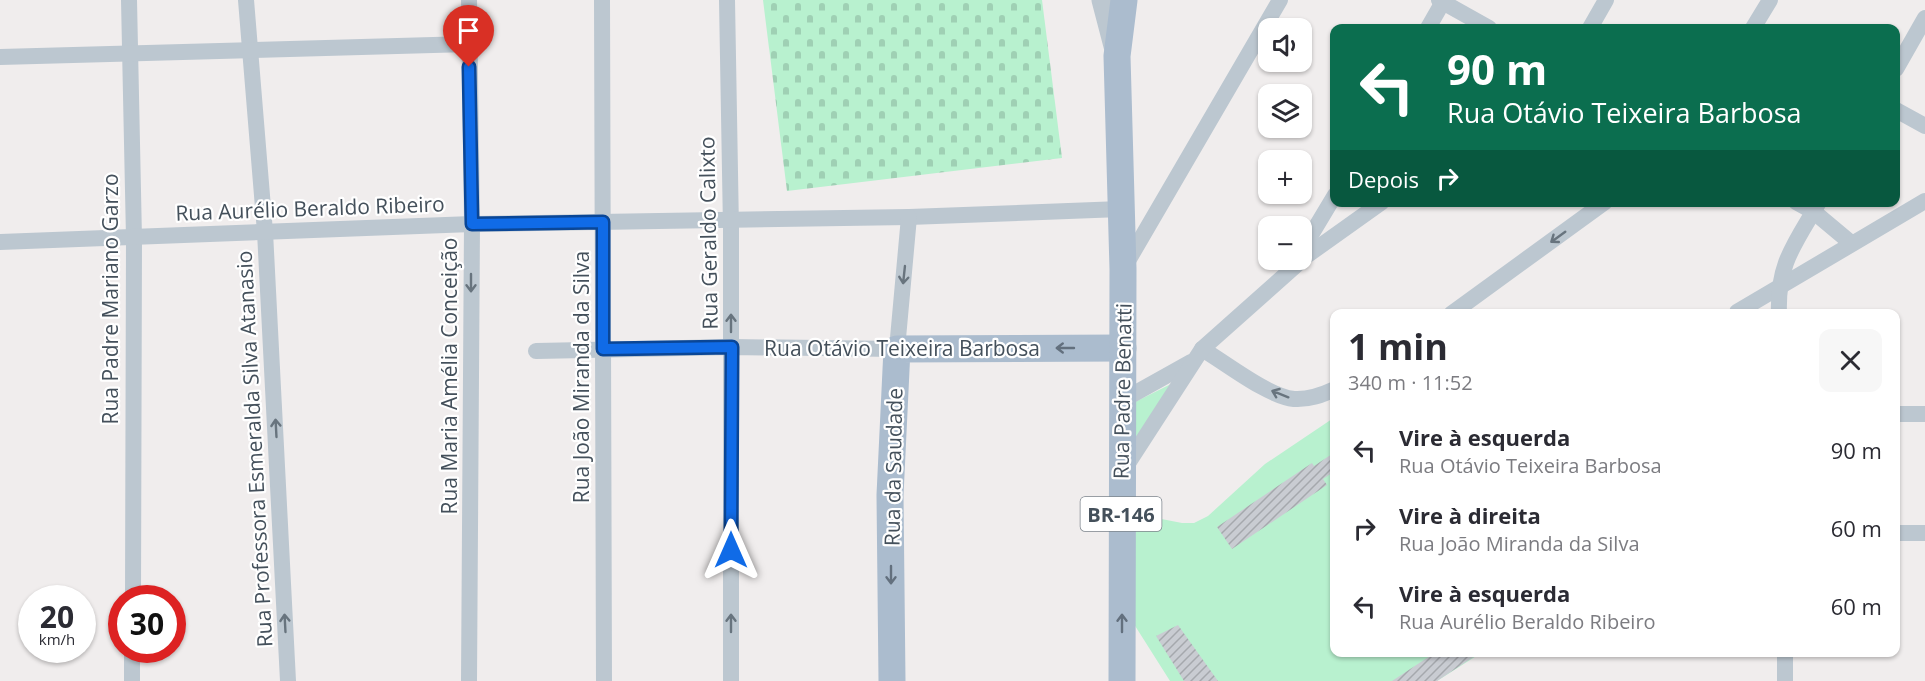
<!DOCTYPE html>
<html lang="pt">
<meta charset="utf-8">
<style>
body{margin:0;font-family:"Open Sans",sans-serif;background:#f7f7f7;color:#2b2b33;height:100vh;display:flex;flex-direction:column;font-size:22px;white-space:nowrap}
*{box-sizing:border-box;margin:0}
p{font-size:20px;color:#7c7c81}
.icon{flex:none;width:33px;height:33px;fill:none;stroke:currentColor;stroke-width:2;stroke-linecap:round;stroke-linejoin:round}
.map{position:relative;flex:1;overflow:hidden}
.panel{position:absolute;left:1330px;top:309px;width:570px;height:348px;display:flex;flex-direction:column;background:#fff;border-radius:12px;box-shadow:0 2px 4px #0004}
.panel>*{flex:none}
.banner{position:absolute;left:1330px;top:24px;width:570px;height:183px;border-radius:12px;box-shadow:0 2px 4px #0004;background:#0b6e4f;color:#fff;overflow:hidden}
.controls{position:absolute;left:1258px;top:18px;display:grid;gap:12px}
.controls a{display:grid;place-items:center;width:54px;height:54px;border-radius:12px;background:#fff;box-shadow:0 2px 4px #0004;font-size:30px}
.speed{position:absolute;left:18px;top:585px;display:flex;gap:12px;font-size:30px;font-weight:700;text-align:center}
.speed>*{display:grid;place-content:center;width:78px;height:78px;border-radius:50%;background:#fff;box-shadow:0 2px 4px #0004;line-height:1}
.speed small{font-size:15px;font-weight:400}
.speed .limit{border:9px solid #d22;background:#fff;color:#111}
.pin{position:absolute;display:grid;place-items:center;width:51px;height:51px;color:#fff;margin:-62px -26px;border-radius:50% 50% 50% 0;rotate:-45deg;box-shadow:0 0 6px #0007}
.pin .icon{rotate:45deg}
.me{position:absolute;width:66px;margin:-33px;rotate:0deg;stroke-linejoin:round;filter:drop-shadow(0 0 4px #0008)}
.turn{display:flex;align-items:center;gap:21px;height:126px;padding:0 18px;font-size:27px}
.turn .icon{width:78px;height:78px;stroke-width:2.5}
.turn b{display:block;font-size:42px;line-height:51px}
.then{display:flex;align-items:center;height:57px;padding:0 18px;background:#0003;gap:12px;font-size:22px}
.round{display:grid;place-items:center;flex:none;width:63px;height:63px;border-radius:12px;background:#f7f7f7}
.head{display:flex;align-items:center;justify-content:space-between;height:102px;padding:0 18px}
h1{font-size:36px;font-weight:700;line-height:45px}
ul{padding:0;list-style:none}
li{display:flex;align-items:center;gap:18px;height:78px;padding:0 18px}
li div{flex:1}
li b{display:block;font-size:22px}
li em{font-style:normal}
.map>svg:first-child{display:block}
.cemetery{fill:url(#cemetery-stones)}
.green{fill:#b8f1cf}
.building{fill:url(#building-hatch)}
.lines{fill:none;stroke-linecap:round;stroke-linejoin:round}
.minor{stroke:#bcc7d0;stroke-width:16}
.tertiary{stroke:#bcc7d0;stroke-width:21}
.primary{stroke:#abbcce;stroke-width:27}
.oneway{stroke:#68747e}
.oneway2{stroke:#63707e}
.route-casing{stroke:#0a4696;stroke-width:15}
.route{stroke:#106be7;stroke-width:10}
.labels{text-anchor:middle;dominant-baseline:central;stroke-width:4.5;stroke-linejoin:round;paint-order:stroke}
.shield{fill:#fff;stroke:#7c848c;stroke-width:1.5}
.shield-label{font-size:20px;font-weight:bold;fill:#44505b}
.street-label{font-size:21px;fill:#44505b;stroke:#fff}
</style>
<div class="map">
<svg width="1925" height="681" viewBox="0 0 1925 681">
<defs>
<pattern id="cemetery-stones" width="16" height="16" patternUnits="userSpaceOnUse" patternTransform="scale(1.5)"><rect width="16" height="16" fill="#b8f1cf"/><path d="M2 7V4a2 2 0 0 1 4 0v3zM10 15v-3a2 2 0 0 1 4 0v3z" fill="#9fd0b4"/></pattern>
<pattern id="building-hatch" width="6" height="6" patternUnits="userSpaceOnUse" patternTransform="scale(1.5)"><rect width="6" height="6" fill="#c9ccd2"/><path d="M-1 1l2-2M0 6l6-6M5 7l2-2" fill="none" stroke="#a5a8ad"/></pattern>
</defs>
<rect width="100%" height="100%" fill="#f0eded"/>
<polygon class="cemetery" points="763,0 1042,0 1062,158 787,191"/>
<g class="green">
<polygon points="1173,383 1133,444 1133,403"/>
<polygon points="1335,417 1335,652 1481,653 1437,681 1170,681 1132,621 1136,514 1182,523 1194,523 1208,516 1265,464"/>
</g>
<g class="building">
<polygon points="1335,452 1335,471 1323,479 1327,485 1232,549 1217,527 1312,463 1314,466"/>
<polygon points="1178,625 1218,681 1184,681 1156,636"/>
<polygon points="1436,652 1481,652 1437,681 1392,681"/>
</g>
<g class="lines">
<g class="minor">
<polyline points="129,0 134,238 133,598"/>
<polyline points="246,0 265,232 288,681"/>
<polyline points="602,0 604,681"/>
<polyline points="727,0 731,229 731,681"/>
<polyline points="1439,0 1489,28"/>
<polyline points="1428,28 1444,0"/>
<polyline points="1590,28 1606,0"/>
<polyline points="1753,28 1770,0"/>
<polyline points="0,57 469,44"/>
<polyline points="1896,69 1925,18"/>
<polyline points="1896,110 1925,126"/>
<polyline points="1796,202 1814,212 1851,243"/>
<polyline points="0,242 472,224 909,217 1121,209"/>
<polyline points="1302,250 1335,195"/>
<polyline points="1302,259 1382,202"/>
<polyline points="1125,266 1280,0"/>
<polyline points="1737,312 1925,201"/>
<polyline points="1451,314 1605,202"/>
<path d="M1779,314c-2,-51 16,-70 40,-112"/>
<path d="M1202,349c24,14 65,47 92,50 15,1 28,-4 41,-10"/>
<polyline points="536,351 732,347 897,349 909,217"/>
<polyline points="1123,400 1191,362"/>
<polyline points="1896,414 1925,414"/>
<polyline points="1125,468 1202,349 1302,260"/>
<polyline points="1896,533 1925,533"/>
<polyline points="132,681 132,650"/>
<polyline points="469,681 472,224 469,0"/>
<polyline points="1785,681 1785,652"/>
</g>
<polyline class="tertiary" points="1102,0 1114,46"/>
<g class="primary">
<polyline points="892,681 890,495 897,349 1123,348"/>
<polyline points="1122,681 1123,269 1117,56 1124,0"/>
</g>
</g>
<defs><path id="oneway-shaft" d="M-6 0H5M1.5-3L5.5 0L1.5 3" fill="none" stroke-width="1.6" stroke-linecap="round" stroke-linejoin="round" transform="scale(1.5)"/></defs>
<g class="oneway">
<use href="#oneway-shaft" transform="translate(1558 237) rotate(144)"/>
<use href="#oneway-shaft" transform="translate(904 275) rotate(96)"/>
<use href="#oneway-shaft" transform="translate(471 283) rotate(90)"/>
<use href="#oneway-shaft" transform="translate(731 323) rotate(-90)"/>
<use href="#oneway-shaft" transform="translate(1280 394) rotate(-158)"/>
<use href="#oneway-shaft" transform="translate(276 428) rotate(-93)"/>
<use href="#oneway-shaft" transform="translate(285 623) rotate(-93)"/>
<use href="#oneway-shaft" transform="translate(731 623) rotate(-90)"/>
</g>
<g class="oneway2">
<use href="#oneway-shaft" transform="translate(1065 348) rotate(180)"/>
<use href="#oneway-shaft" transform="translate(891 575) rotate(90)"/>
<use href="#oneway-shaft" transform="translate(1122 623) rotate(-90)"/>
</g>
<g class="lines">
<defs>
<polyline id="route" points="469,67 472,224 603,222 603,349 732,347 731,550"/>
</defs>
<use href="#route" class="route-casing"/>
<use href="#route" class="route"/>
</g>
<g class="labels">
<rect class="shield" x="1080.5" y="497" width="81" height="34" rx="4.5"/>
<g class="shield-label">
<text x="1121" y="514">BR-146</text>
</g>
<g class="street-label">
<text transform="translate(310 208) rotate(-2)">Rua Aurélio Beraldo Ribeiro</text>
<text transform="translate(708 233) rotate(-91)">Rua Geraldo Calixto</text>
<text transform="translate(110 299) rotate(-90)">Rua Padre Mariano Garzo</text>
<text x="902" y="348">Rua Otávio Teixeira Barbosa</text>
<text transform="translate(449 376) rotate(-90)">Rua Maria Amélia Conceição</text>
<text transform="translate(581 377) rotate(-90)">Rua João Miranda da Silva</text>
<text transform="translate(1122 391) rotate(-89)">Rua Padre Benatti</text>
<text transform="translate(254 449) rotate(-93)">Rua Professora Esmeralda Silva Atanasio</text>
<text transform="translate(893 467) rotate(-89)">Rua da Saudade</text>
</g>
</g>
</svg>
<div class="controls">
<a><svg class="icon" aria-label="sound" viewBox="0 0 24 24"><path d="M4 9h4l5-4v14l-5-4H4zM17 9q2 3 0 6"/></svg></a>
<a><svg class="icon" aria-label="layers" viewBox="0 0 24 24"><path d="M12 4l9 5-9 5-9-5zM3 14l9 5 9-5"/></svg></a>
<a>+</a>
<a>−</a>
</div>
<div class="speed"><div>20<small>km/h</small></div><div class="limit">30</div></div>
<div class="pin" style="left:469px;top:67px;background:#d93025"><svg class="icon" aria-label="arrive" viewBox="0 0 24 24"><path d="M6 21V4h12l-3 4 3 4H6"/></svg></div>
<svg class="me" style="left:731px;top:550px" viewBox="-20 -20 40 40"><path d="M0-17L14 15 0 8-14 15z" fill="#106be7" stroke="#fff" stroke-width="4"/></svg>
<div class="banner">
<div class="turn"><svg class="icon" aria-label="left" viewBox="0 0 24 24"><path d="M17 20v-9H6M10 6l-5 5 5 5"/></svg><div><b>90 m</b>Rua Otávio Teixeira Barbosa</div></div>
<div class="then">Depois<svg class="icon" aria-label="right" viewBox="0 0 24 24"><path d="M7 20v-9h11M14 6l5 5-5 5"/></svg></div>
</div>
<section class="panel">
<div class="head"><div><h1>1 min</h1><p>340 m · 11:52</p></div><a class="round"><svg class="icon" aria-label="close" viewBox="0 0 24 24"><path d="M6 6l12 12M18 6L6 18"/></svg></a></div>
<ul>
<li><svg class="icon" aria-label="left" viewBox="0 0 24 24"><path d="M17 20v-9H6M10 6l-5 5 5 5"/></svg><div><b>Vire à esquerda</b><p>Rua Otávio Teixeira Barbosa</p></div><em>90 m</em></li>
<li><svg class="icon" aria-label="right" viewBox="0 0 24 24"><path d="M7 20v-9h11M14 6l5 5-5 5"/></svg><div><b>Vire à direita</b><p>Rua João Miranda da Silva</p></div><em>60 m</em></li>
<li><svg class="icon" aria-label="left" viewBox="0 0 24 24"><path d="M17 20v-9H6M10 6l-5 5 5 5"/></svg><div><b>Vire à esquerda</b><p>Rua Aurélio Beraldo Ribeiro</p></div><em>60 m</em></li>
</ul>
</section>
</div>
